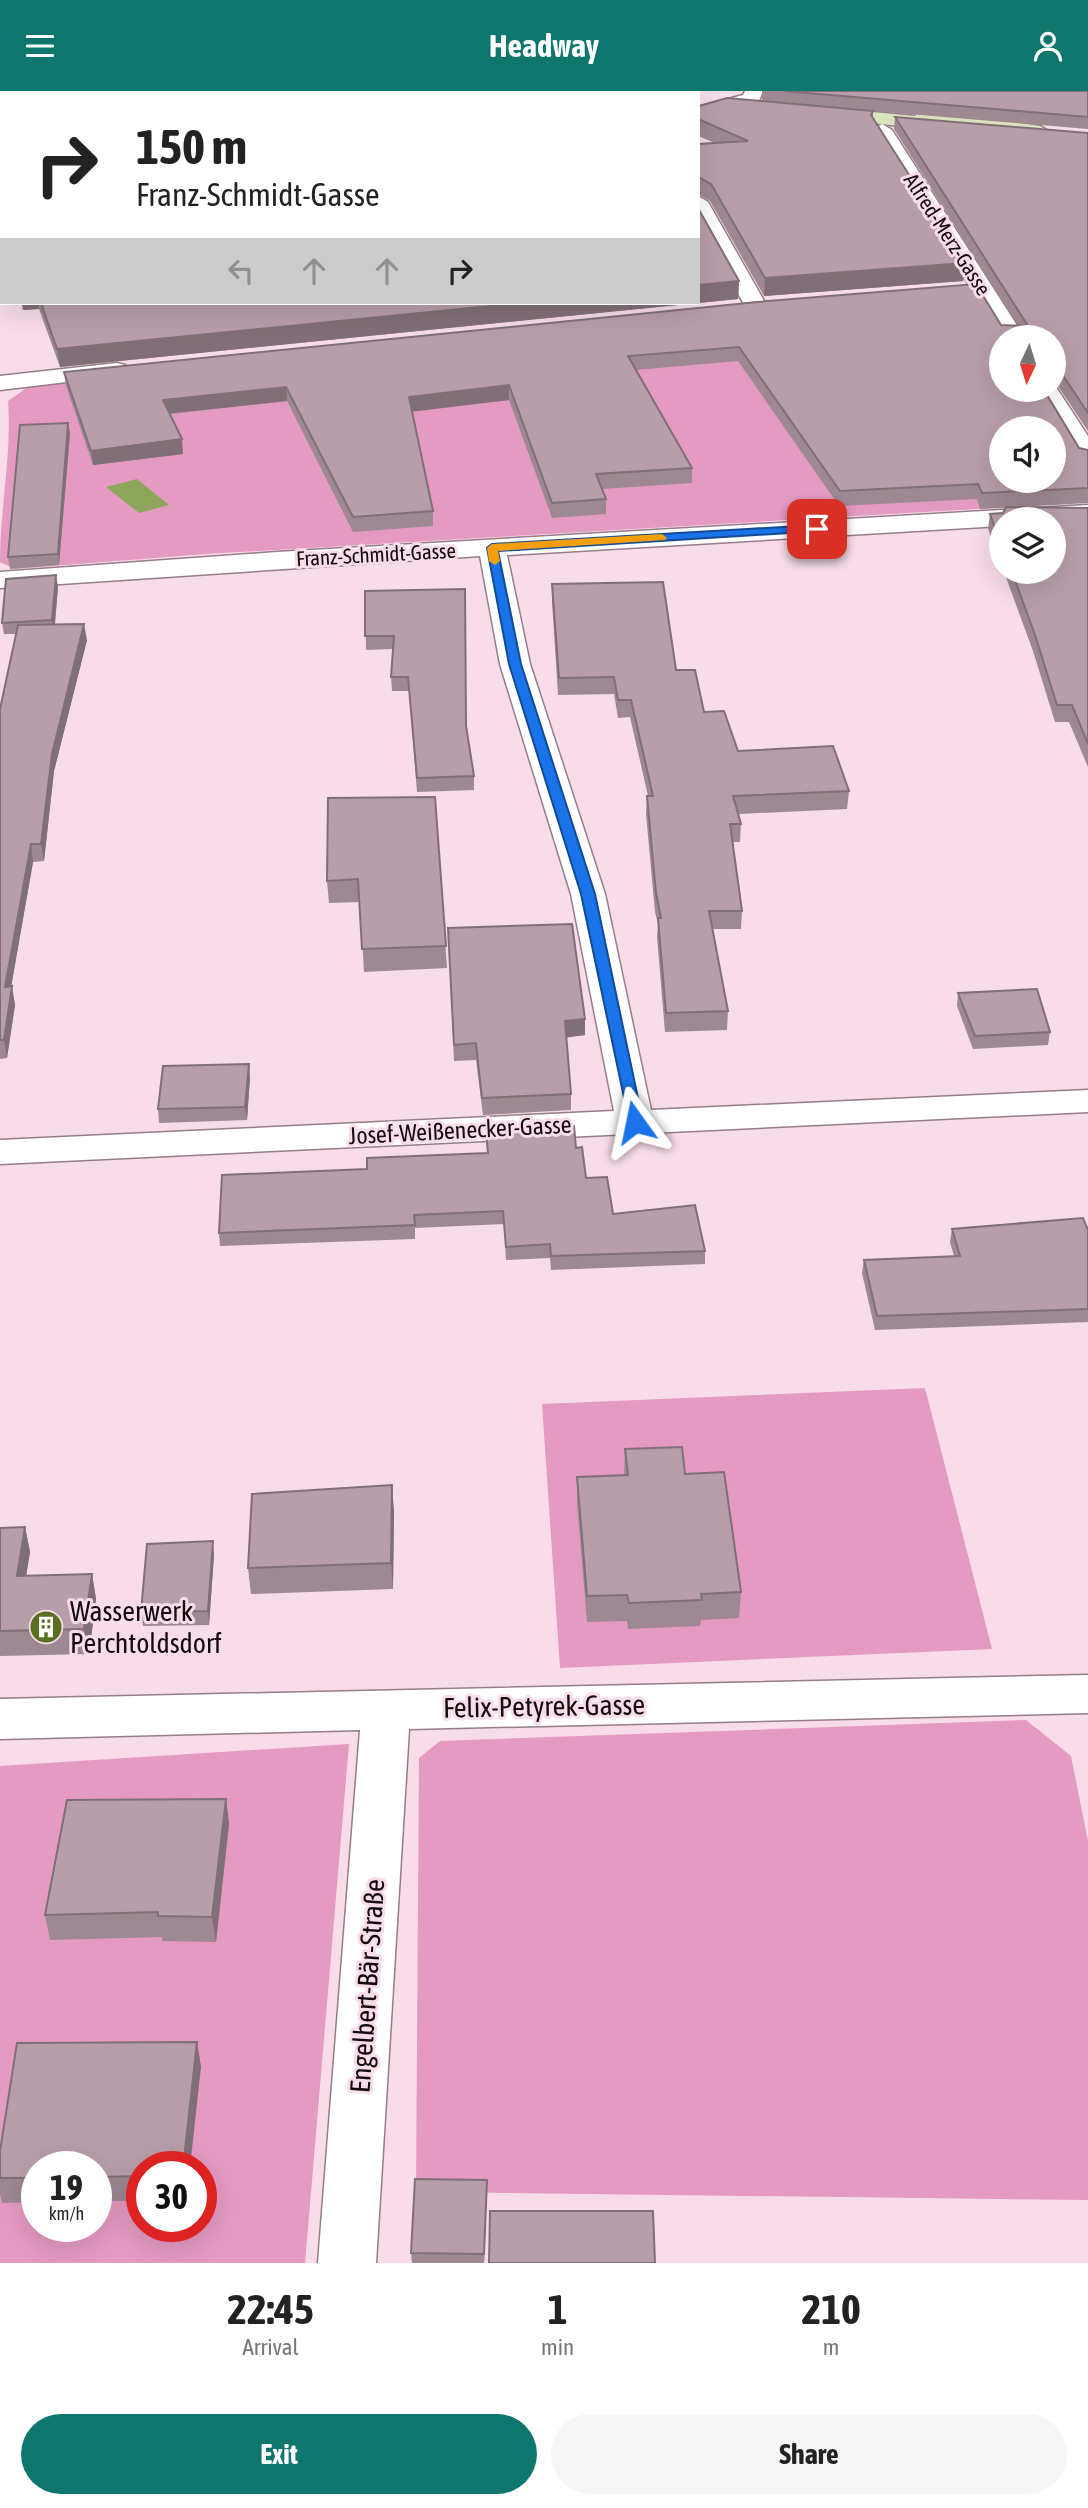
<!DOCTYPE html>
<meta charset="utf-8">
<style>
body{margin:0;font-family:"Asap Condensed",sans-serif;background:#f6f6f6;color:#222;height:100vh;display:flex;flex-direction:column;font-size:26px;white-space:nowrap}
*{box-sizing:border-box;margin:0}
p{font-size:23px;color:#767676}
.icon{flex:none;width:38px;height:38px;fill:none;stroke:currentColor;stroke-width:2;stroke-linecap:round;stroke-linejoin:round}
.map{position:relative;height:2172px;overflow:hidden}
.side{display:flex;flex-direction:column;background:#fff;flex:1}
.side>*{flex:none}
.guide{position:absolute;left:0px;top:0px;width:700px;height:214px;box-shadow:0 7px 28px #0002;background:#fff;color:#222;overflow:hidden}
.needle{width:46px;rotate:184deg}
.tools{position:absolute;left:989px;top:234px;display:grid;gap:14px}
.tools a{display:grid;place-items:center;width:77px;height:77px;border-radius:50%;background:#fff;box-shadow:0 7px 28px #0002;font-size:35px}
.speed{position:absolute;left:21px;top:2060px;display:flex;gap:14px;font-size:35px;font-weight:700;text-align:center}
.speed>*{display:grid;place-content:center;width:91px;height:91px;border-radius:50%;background:#fff;box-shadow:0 7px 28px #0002;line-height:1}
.speed small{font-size:18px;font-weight:400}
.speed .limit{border:10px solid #d22;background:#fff;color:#111}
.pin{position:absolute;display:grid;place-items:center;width:60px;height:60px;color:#fff;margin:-30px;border-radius:14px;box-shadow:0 4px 10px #0006}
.me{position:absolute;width:77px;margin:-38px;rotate:348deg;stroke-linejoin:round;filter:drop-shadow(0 0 5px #0008)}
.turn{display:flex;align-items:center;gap:24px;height:147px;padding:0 21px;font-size:32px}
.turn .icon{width:91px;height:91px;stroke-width:2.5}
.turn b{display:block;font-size:49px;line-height:60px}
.lanes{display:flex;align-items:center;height:66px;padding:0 21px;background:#0003;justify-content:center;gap:35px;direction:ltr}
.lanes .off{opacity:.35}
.eta{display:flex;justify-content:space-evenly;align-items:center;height:119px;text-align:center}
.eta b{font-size:42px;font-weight:700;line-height:49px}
.cta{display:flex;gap:14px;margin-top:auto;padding:14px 21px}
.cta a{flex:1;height:80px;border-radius:42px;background:#0f766e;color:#fff;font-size:28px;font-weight:700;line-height:80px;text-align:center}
.cta a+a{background:#f6f6f6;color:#222}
header{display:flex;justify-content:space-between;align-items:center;height:91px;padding:0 21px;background:#0f766e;color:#fff;font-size:32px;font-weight:700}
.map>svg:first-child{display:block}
.green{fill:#e59ac2;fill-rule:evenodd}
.water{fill:#8ea65c}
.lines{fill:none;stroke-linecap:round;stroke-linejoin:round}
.lane-casing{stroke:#957d89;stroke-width:2}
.street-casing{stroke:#957d89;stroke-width:3}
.secondary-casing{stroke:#957d89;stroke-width:3}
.lane{fill:#fff;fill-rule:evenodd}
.street{fill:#fff;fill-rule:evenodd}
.secondary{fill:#dae4bc;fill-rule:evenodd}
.wall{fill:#9e8892}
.shaded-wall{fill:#816f77}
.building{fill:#b89eaa;stroke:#816f77;stroke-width:2;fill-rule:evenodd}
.route{fill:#1a73e8;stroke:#114b97;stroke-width:2}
.slow{fill:#f59e0b}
.labels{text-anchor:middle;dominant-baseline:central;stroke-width:6;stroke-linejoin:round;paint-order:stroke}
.far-street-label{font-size:21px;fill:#130a0e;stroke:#f8dce9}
.street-label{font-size:24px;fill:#130a0e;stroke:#f8dce9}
.near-poi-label{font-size:28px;fill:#130a0e;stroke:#f8dce9;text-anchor:start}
.near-street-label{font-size:28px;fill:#130a0e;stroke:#f8dce9}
</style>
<header><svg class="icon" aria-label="menu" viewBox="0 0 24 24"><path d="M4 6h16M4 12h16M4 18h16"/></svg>Headway<svg class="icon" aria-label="person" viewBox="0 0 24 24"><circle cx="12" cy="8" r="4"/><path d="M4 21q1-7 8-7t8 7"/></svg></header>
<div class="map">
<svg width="1088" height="2172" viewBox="0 0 1088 2172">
<rect width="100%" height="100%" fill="#f8dce9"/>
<g class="green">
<path d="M720,226l281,73h31l56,96 -9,17 -874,51 -190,15 -15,-7c0,-54 12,-108 8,-161l20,-14zM1001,338h53v52h-53z"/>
<polygon points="925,1297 992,1558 560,1577 542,1313"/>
<polygon points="1026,1629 1071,1665 1088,1750 1088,2109 416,2101 419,1667 440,1650"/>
<path d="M349,1653l-44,519h-305v-497zM37,2076h59v59h-59zM142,2076h59v59h-59z"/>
</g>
<polygon class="water" points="137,388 169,414 139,422 106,396"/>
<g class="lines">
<defs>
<polygon id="lane" points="215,0 229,0 214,2"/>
<g id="street">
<polygon points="745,0 763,0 758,12 698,28 698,16 743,4"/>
<polygon points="882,33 892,39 1025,247 1002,247 872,39"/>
<polygon points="698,105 708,111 767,215 764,220 756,222 745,215 698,130"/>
<rect x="0" y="132" width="2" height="12"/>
<polygon points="117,272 125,274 129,279 125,284 0,299 0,285"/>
<polygon points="1054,293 1088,345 1088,373 1079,370 1035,299 1054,299"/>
<polygon points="1088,414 1088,430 1054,432 1054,429 1001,429 1001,435 507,464 530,573 605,803 651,1019 1088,999 1088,1021 0,1073 0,1049 614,1020 571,803 500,573 480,465 0,497 0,481 277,461"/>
<polygon points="1088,1584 1088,1622 409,1638 376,2172 318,2172 360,1639 0,1648 0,1608"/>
</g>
<g id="secondary">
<polygon points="820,16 915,25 917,20 924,18 1040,35 1050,41 1040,47 957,35 948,40 813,26 811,22"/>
<rect x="0" y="40" width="2" height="12"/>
</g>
</defs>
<use href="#lane" class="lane-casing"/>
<use href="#street" class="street-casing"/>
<use href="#secondary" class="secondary-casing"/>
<use href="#lane" class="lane"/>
<use href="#street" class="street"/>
<use href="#secondary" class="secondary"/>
</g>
<g class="wall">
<polygon points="762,0 1088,0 1088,38 873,20 873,27 963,190 764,205 710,110 698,103 698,53 715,52 698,45 698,12 699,15 762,10"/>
<polygon points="895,26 1088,42 1088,340 1056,292 1054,291 1054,247 1001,247 1079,357 1088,359 1088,412 980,418 977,408 839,415 738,270 636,279 692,377 692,392 602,398 606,408 606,423 552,427 509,309 412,320 433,420 433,435 353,441 287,310 170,323 183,363 93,374 66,295 64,281 1001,234 1018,235 894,38"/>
<polygon points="739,190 738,208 60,276 39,218 23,219 22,212 698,212"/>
<polygon points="70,342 59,474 10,478 8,466"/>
<polygon points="1088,417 1088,676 1069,631 1055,631 1033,560 1004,481 1054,481 1001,429 1001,474 988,438 990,423"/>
<polygon points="552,493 676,579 704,621 738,660 849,700 847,718 739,723 741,733 740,751 733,751 742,820 741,838 712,838 728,920 727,939 665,941 657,846 658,833 655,821 646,723 647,705 648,705 630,626 618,627 614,603 558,604 552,510"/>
<polygon points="58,496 55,533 87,549 54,680 44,770 33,771 11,895 15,914 7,967 0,968 0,618 17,543 4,543 2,532"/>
<polygon points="365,500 466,636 474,685 474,699 417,701 409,600 392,600 391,586 393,558 366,559"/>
<polygon points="435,706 447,877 364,881 360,811 329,812 327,790"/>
<polygon points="448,837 585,928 585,944 566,946 571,1003 571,1019 483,1024 476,969 454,970"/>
<polygon points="958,902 1050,941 1048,954 973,958 957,915"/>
<polygon points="250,986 247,1029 159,1032 158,1018"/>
<polygon points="486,1039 576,1057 586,1087 613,1123 705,1160 705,1173 551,1179 550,1167 506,1169 504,1133 415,1137 415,1148 220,1155 219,1142 367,1078 487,1062"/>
<polygon points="952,1138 1088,1139 1088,1231 875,1239 862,1182 864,1169 954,1165 950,1151"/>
<polygon points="625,1358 685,1383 741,1501 739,1527 701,1529 700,1535 628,1538 627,1530 587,1531 577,1412 577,1386 624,1384"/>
<polygon points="394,1420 393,1498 251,1503 248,1477"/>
<polygon points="25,1436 30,1461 26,1485 92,1483 96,1508 89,1563 0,1565 0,1437"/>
<polygon points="214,1464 209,1534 143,1535 141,1521"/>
<polygon points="226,1708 229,1733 216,1851 162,1850 162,1846 50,1849 45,1824"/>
<polygon points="197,1951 201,1976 142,2076 142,2110 96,2110 96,2076 37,2076 37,2111 2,2112 0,2103 0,2060"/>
<polygon points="487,2089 484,2172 412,2172 411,2162"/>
</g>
<g class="shaded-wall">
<polygon points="965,172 963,190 764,205 765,187"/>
<polygon points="739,190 738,208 60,276 57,258 519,212 698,212 698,194"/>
<polygon points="22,212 39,212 39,218 23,219"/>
<polygon points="509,294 509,309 410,321 409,306"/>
<polygon points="286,296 287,310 164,323 163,309"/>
<polygon points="68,332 70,342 59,474 58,463"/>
<polygon points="182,348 183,363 93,374 91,360"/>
<polygon points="56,484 58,496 54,541 52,529"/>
<polygon points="84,533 87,549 54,680 44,770 41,753 52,663"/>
<polygon points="31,753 33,771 8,914 5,896"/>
<polygon points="12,895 15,914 7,967 4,949"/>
<polygon points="585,928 585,944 564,947 565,930"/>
<polygon points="249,973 250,986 247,1029 245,1016"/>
<polygon points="392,1394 394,1420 393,1498 391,1472"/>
<polygon points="25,1436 30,1461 22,1510 17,1485"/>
<polygon points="213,1450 214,1464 209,1534 208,1520"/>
<polygon points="92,1483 96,1508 89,1563 84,1538"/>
<polygon points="226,1708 229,1733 216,1851 212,1826"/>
<polygon points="197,1951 201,1976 190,2076 183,2076"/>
<polygon points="487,2089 487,2102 484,2172 484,2163"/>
</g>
<g class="building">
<polygon points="784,0 1088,0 1088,26"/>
<polygon points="727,7 873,20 871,24 965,172 765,187 711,93 698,86 698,53 748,50 698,28 698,12 699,15"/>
<path d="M895,26l193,16v280l-30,-45h-4v4v-34h-53v52h43l35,58 9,2v38l-106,5 -4,-9 -138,7 -101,-144 -111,9 64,112 -96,6 10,25 -54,4 -43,-118 -100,12 24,114 -80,6 -67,-130 -123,13 19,39 -91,12 -27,-79 693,-70 219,-18 25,41 27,1zM1001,338h53v52h-53z"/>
<polygon points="698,117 739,190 698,194"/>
<polygon points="41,212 519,212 57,258"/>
<polygon points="68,332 58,463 8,466 20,334"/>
<polygon points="1006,416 1088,417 1088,653 1072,614 1057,614 1035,544 1012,481 1054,481 1054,429 1001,429 1001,453 990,423 1003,422"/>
<polygon points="56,484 52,529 2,532 6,488"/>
<polygon points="663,491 676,579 695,579 704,621 724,620 738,660 833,655 849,700 733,705 741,733 730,733 742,820 709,820 728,920 666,922 658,827 661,827 656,802 647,705 653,705 631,609 618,609 614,586 559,587 552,493"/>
<polygon points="465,498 466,635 474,685 417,687 408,586 391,586 394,545 365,545 365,500"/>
<polygon points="84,533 52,663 41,753 31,753 5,896 12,895 4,949 0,949 0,618 18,534"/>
<polygon points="435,706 446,855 362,858 358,788 327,790 328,707"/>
<polygon points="572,833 585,928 565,930 571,1003 482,1007 476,952 454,954 448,837"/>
<polygon points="1037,898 1050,941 975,945 958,902"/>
<polygon points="249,973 245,1016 158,1018 163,975"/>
<polygon points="574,1035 576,1057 582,1056 586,1087 607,1086 613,1123 695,1114 705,1160 551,1165 550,1153 506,1156 503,1120 414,1124 415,1134 219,1142 222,1084 367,1078 367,1067 488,1062 486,1039"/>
<polygon points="1083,1127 1088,1139 1088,1218 877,1225 864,1169 960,1165 952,1138"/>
<polygon points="682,1356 685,1383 724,1381 741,1501 701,1503 702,1509 629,1512 627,1504 587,1505 577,1386 628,1384 625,1358"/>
<polygon points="392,1394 391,1472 248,1477 252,1403"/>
<polygon points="25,1436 17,1485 92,1483 84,1538 0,1540 0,1437"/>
<polygon points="213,1450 208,1520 141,1521 147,1453"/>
<polygon points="226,1708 212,1826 158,1825 158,1821 45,1824 67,1709"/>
<polygon points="197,1951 183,2076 142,2076 142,2085 96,2086 96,2076 37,2076 37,2087 0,2087 0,2060 17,1952"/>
<polygon points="415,2088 487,2089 484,2163 411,2162"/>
<polygon points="490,2120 653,2120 655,2172 489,2172"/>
</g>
<polygon class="route" points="817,434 823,438 821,440 498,460 521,573 595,803 643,1031 635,1036 630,1035 581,803 509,573 487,457 492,453"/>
<polygon class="slow" points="662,443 667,447 665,449 498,460 500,470 495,474 489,470 487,457 492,453"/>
<defs>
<symbol id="building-disc" viewBox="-11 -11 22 22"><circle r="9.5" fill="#5a7021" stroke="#f8dce9"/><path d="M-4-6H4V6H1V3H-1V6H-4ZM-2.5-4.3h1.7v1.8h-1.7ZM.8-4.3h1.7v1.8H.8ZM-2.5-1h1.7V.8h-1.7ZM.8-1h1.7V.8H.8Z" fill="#fff"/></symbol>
</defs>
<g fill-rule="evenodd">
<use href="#building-disc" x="27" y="1517" width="38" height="38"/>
</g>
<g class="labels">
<g class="far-street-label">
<text transform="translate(948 143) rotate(57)">Alfred-Merz-Gasse</text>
<text transform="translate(376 463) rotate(-3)">Franz-Schmidt-Gasse</text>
</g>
<g class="street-label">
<text transform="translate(460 1039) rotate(-3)">Josef-Weißenecker-Gasse</text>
</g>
<g class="near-poi-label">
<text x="70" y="1520">Wasserwerk<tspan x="70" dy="32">Perchtoldsdorf</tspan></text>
</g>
<g class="near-street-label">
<text transform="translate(544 1615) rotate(-1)">Felix-Petyrek-Gasse</text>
<text transform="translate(367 1895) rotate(-86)">Engelbert-Bär-Straße</text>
</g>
</g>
</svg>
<div class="tools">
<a><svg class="needle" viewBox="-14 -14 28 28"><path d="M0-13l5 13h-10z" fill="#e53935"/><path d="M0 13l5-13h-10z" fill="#767676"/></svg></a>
<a><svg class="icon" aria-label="sound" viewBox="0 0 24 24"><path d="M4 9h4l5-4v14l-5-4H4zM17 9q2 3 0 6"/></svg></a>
<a><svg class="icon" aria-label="layers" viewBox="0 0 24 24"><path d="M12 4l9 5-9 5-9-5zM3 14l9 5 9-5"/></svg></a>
</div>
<div class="speed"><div>19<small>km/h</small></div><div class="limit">30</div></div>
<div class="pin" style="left:817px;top:438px;background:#d93025"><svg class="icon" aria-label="arrive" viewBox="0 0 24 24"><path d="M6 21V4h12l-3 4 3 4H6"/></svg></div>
<svg class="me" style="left:635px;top:1031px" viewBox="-20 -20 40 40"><path d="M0-17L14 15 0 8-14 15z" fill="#1a73e8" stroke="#fff" stroke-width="4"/></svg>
<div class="guide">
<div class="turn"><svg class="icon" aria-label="right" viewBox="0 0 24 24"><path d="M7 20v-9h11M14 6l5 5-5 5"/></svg><div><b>150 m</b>Franz-Schmidt-Gasse</div></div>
<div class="lanes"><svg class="icon off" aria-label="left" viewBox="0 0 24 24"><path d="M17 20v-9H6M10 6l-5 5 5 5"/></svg><svg class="icon off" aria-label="ahead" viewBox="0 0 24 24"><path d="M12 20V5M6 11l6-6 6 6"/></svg><svg class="icon off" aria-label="ahead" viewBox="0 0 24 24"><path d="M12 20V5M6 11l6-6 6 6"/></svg><svg class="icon" aria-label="right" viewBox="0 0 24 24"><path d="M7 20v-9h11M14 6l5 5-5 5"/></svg></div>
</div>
</div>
<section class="side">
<div class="eta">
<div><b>22:45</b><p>Arrival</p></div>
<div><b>1</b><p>min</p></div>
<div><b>210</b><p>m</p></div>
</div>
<div class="cta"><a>Exit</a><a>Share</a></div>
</section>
